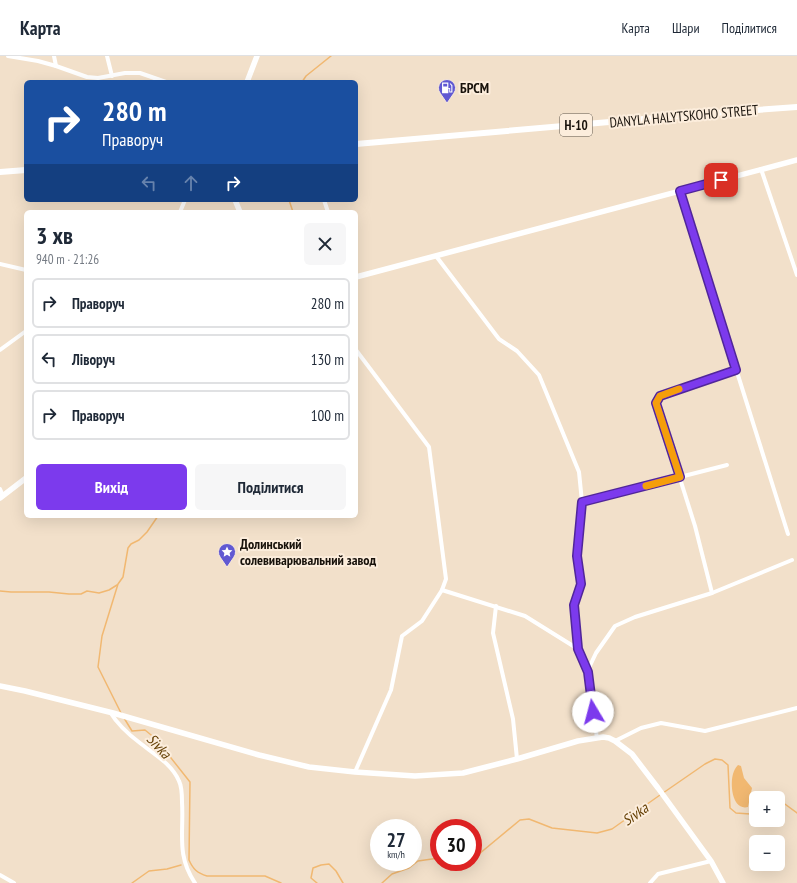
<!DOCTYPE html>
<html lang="uk">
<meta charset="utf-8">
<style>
body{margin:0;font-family:"PT Sans Narrow",sans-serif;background:#f6f6f7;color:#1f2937;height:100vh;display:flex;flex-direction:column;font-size:15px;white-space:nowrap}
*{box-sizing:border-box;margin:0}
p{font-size:13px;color:#747a83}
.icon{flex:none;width:22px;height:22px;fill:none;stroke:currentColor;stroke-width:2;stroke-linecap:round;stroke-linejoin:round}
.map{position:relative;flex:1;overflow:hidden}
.sheet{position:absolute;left:24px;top:154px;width:334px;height:308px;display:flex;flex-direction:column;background:#fff;border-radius:6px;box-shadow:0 4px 16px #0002}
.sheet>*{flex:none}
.top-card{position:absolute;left:24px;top:24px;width:334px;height:122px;border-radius:6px;box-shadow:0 4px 16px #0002;background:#1a4fa0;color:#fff;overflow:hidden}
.buttons{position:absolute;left:749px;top:735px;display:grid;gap:8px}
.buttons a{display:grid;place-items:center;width:36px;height:36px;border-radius:6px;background:#fff;box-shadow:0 4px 16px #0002;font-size:20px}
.speed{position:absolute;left:370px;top:763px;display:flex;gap:8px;font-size:20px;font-weight:700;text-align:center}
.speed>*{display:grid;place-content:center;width:52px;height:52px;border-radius:50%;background:#fff;box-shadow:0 4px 16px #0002;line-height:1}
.speed small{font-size:10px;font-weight:400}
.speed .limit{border:6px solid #d22;background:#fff;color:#111}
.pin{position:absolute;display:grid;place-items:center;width:34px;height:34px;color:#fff;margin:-17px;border-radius:8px;box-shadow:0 2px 6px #0006}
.me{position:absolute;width:44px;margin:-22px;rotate:352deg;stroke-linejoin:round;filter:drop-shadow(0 0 3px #0008)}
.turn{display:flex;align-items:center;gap:14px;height:84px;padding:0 12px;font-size:18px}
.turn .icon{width:52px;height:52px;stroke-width:2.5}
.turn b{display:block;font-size:28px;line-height:34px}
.lanes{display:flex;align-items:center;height:38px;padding:0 12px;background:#0003;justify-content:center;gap:20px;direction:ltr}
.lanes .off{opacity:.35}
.round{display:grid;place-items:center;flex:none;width:42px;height:42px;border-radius:6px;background:#f6f6f7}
.summary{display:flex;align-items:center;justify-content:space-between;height:68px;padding:0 12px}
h1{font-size:24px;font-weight:700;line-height:30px}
.button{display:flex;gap:8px;margin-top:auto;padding:8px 12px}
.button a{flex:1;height:46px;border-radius:6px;background:#7c3aed;color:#fff;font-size:16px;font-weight:700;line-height:46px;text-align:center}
.button a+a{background:#f6f6f7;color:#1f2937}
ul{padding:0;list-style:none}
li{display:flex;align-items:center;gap:12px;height:50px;margin:0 8px 6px;padding:0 4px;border:2px solid #e0e1e3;border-radius:6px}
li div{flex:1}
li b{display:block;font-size:15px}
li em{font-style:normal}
header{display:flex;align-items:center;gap:24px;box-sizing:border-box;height:56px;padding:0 20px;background:#fff;border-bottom:1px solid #e0e1e3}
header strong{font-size:19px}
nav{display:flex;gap:22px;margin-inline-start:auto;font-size:14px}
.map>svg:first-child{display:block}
.water{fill:#f1b871}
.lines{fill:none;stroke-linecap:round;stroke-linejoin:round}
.stream{stroke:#f1b871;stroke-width:1.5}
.street{stroke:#fff;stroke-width:4}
.secondary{stroke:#fff;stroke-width:5.5}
.primary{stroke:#fff;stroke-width:6}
.route-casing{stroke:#51269a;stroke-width:10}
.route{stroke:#7c3aed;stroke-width:7}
.slow{stroke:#f59e0b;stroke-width:7}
.labels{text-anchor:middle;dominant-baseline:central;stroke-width:4;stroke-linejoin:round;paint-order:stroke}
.shield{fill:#fceddc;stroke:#5c544a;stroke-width:1}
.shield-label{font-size:13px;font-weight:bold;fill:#18120b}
.poi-label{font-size:14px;font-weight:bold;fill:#18120b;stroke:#fceddc;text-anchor:start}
.street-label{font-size:14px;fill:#18120b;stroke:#fceddc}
.water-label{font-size:15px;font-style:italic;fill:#643f04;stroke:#fceddc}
</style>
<header>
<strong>Карта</strong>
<nav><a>Карта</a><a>Шари</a><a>Поділитися</a></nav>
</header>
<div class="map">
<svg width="797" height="827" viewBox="0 0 797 827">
<rect width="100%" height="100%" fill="#f2e0ca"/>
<path class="water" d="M738,709l3,1 3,12 8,10 -4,19c-16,4 -18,-23 -15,-33 1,-4 3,-7 5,-9z"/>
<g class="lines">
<g class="stream">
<polyline points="302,26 306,20 331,0"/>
<polyline points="289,144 293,156"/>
<polyline points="0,535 11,536 49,536 69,538 81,538 87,535 99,537 109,534 117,529"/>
<polyline points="121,657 98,611 102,580 118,528 123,521 128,492 131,488 139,484 147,476 158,460"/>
<path d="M124,662l8,13 13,-1 11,9 34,43 -1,78c4,9 8,13 18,16h58l16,7"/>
<polyline points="663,737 705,708 715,703 722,704 728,709 730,752 736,757 750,758 756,753"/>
<polyline points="761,742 763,738 770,738 777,742"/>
<polyline points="778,743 797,757"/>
<polyline points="473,803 520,764 529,763 552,772 597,777 612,773 660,739"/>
<polyline points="132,827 149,815 167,813 181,809"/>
<polyline points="317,827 311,822 313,812 321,809 329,808 336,815 343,827"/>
<polyline points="382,827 392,818 409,812 418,805 439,802"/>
</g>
<g class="street">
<polyline points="8,0 38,5 56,10 87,21 98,22 125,17 140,17 166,26"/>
<polyline points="54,0 56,10"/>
<polyline points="107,0 112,20"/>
<polyline points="761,113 797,219"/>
<polyline points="680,135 788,478"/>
<polyline points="324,144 328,156"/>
<polyline points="180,156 185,144"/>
<polyline points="436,200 499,283 517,295 539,319 579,416 582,446 577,500 581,528 575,549 578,593 587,616 597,682"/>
<polyline points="0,208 26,214"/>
<polyline points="0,294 26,275"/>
<polyline points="0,433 3,440"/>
<polyline points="582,446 727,409"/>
<polyline points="442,534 525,560 578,593"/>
<polyline points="712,537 695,470 656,347 660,340 736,314"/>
<polyline points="496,550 493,577 513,663 517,703"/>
<polyline points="587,616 596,597 615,570 635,561 712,537 792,504"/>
<path d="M110,656c8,13 18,22 30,31 14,11 32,21 39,38 3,6 3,15 3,21 2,31 -6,53 13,81"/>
<polyline points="615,685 641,672 661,667 705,675 797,652"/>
<polyline points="355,716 391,634 402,580 422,565 442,534 446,523 429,391 356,294"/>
<polyline points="0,819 14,827"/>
<polyline points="650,827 658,818 711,805"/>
</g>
<g class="secondary">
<polyline points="247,26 257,0"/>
<polyline points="235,144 240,156"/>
<polyline points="356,221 797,104"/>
<polyline points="0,442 26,422"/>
<polyline points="0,630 25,635 113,657 259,699 309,711 355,716 415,720 463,717 517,703 578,685 603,681 609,682 615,685 632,698 658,732 711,805 723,827"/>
</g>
<g class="primary">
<polyline points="356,88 702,58 797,51"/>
<polyline points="0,116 26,114"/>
</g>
</g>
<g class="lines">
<defs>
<polyline id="route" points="593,656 588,616 578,593 574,549 581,528 577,500 582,446 680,421 656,347 660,340 736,314 680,135 721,124"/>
</defs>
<use href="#route" class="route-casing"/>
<use href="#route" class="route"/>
<polyline class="slow" points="646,430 680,421 656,347 660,340 679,333"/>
</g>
<defs>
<symbol id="fuel-pin" viewBox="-11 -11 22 30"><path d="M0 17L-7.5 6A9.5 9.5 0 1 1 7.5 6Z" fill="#6159d2" stroke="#fceddc"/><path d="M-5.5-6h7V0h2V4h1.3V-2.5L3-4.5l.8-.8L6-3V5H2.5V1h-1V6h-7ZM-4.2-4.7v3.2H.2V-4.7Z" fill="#fff"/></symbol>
<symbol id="sight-pin" viewBox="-11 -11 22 30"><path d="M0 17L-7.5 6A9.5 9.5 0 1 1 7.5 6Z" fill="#6159d2" stroke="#fceddc"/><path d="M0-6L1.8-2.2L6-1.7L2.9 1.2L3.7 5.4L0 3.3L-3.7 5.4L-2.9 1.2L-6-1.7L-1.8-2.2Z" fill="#fff"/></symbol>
</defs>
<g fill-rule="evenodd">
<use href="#fuel-pin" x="437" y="22" width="20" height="27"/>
<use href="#sight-pin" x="217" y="486" width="20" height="27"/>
</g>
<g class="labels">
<rect class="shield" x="560" y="58" width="32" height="22" rx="3"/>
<g class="shield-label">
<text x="576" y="69">Н-10</text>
</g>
<g class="poi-label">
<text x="460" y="32">БРСМ</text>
<text x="240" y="488">Долинський<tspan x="240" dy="16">солевиварювальний завод</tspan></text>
</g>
<g class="street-label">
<text transform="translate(684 60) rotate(-5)">DANYLA HALYTSKOHO STREET</text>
</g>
<g class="water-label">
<text transform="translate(159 690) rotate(47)">Sivka</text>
<text transform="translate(635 758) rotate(-35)">Sivka</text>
</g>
</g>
</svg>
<div class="buttons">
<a>+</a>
<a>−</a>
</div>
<div class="speed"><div>27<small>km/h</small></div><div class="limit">30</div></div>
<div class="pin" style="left:721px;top:124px;background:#d93025"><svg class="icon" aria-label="arrive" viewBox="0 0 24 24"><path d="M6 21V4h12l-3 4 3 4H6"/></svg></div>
<svg class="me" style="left:593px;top:656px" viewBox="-20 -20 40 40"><circle r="19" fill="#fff"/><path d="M0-13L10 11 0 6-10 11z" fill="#7c3aed"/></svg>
<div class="top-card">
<div class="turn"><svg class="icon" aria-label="right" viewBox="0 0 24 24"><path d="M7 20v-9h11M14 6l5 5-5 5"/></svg><div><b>280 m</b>Праворуч</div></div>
<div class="lanes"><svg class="icon off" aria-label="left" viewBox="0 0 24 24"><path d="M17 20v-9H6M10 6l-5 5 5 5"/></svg><svg class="icon off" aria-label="ahead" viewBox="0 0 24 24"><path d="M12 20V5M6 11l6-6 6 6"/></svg><svg class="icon" aria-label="right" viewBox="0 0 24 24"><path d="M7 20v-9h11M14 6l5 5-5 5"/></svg></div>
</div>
<section class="sheet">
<div class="summary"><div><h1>3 хв</h1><p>940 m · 21:26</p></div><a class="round"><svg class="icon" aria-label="close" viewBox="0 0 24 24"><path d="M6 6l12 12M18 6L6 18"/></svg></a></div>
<ul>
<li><svg class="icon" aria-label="right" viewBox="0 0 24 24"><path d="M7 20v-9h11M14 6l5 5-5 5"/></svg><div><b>Праворуч</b></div><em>280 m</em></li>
<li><svg class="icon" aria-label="left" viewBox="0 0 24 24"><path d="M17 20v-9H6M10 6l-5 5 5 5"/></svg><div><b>Ліворуч</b></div><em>130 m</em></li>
<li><svg class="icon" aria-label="right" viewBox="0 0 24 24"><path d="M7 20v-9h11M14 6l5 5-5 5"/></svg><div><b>Праворуч</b></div><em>100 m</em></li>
</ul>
<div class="button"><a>Вихід</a><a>Поділитися</a></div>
</section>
</div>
